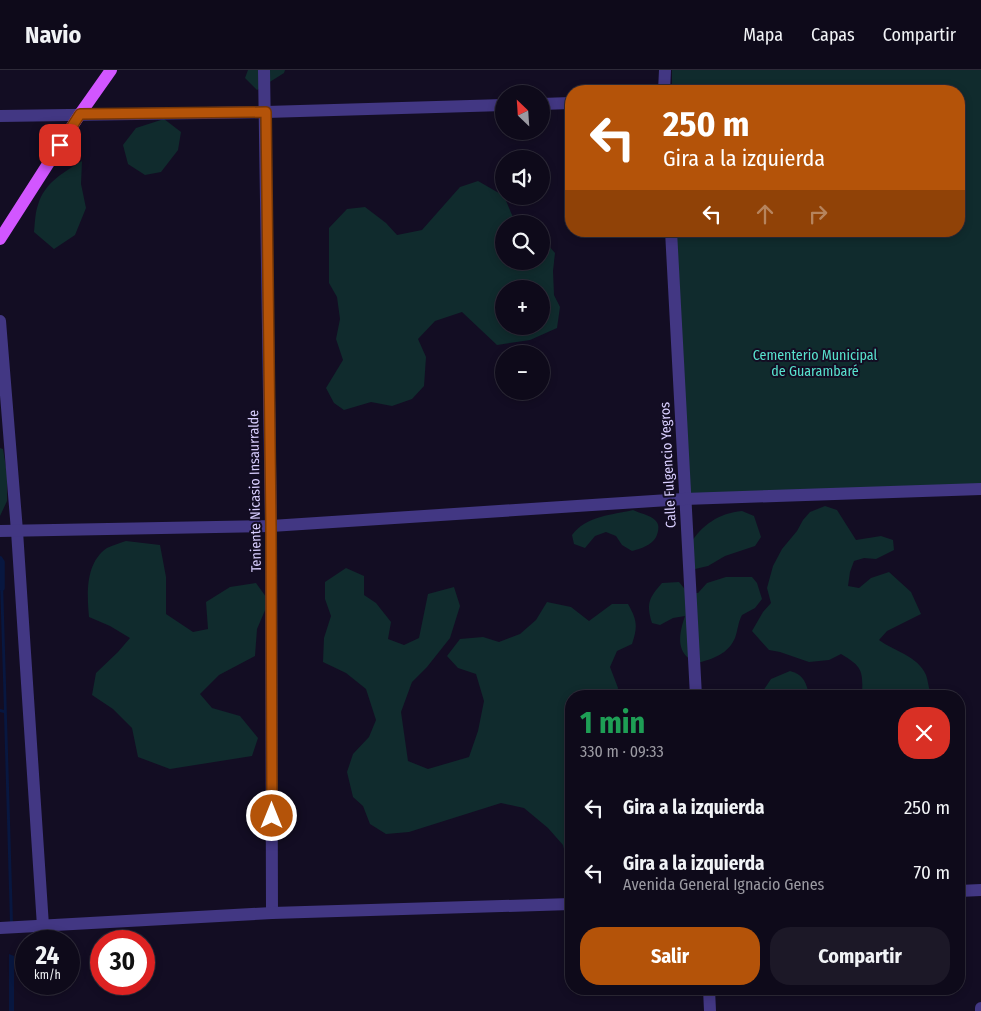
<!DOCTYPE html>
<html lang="es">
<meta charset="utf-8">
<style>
body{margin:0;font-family:"Fira Sans Condensed",sans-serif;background:#1c1827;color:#f1f3f6;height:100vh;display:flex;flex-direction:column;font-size:19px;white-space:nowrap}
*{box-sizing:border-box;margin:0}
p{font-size:16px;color:#9b9aa2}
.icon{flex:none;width:28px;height:28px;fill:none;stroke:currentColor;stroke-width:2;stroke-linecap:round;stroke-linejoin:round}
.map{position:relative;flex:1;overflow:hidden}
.panel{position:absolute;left:565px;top:620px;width:400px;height:305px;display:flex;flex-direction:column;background:#0e0a1a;border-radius:20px;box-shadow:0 2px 8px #0003,0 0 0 1px #2e2b39}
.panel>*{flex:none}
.guide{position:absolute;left:565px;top:15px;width:400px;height:152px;border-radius:20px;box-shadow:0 2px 8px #0003,0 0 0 1px #2e2b39;background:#b45309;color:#fff;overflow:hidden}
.needle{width:32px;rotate:335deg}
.tools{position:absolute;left:495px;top:15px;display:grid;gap:10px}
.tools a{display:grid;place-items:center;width:55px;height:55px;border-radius:50%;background:#0e0a1a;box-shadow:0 2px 8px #0003,0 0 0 1px #2e2b39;font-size:25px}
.speed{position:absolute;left:15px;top:860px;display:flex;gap:10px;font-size:25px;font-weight:700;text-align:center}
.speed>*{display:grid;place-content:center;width:65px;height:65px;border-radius:50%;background:#0e0a1a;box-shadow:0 2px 8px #0003,0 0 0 1px #2e2b39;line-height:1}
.speed small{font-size:12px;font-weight:400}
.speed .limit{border:8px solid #d22;background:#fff;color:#111}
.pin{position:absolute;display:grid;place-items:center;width:42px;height:42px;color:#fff;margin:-21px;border-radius:10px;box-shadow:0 2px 8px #0006}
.me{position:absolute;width:55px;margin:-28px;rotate:0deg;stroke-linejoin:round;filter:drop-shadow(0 0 4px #0008)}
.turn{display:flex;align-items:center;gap:18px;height:105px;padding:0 15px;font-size:22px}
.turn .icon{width:65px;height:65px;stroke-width:2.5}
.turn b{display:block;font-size:35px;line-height:42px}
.lanes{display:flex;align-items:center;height:48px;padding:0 15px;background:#0003;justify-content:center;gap:25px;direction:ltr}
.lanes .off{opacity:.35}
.round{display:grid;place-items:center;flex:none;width:52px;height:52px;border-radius:20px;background:#1c1827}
.headline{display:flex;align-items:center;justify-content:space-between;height:85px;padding:0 15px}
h1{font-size:30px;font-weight:700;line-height:38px;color:#1e9e55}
.action{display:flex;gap:10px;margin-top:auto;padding:10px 15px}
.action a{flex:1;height:58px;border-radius:20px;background:#b45309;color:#fff;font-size:20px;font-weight:700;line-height:58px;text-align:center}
.action a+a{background:#1c1827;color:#f1f3f6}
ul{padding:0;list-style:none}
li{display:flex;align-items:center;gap:15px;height:65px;padding:0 15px}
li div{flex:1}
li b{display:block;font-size:19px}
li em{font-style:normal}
header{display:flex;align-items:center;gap:30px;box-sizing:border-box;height:70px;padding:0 25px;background:#0e0a1a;border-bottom:1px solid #2e2b39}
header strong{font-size:24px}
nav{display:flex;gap:28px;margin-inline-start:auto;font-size:18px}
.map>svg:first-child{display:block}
.green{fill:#102b2d;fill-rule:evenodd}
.water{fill:#081740}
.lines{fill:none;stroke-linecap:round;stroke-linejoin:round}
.stream{stroke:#081740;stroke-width:5.5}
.minor{stroke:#423783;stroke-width:12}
.primary{stroke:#d256ff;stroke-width:12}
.route-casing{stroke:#753606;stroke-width:12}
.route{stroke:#b45309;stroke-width:9}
.labels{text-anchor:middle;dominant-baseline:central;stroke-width:4;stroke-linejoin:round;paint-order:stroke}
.park-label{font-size:14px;fill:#58e2ce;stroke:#130d23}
.street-label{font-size:14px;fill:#d9cfff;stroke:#130d23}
</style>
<header>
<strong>Navio</strong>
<nav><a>Mapa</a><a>Capas</a><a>Compartir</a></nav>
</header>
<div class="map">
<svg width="981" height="941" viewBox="0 0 981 941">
<rect width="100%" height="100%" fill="#130d23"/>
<g class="green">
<polygon points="248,0 285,0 284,3 257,20 245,8"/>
<polygon points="672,0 981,0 981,419 684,429 676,161 959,161 959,21 672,21"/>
<polygon points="164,49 181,62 178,80 161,102 145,105 128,94 123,75 136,58"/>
<path d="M82,91l-1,23 5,24 -11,27 -21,14 -20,-17c1,-9 1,-19 4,-27 6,-22 26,-33 44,-44z"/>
<path d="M478,111l26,15 11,26 6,2h-17v37h37v-24l14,16 -2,18 1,24 6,12 -3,21 -27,12 -33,5 -35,-33 -27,9 -17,18 8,18 -2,29 -12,13 -20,7 -21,-4 -27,8 -10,-7 -8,-15 17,-28 -7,-21 4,-20 -3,-22 -8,-14v-55l18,-19 18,-2 21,16 11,12 25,-5 38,-43zM504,219h37v37h-37z"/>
<polygon points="0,378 3,379 7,403 7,431 0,446"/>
<path d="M825,436l12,4 19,30 25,-4 12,4 1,10 -18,9 -12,-1 -10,3 -4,11 -2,14 11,2 12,-10 18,-6 22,20 10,22 -34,17 -8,9c15,11 39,16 47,35 2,5 2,11 4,16l15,1 8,4h-91c1,-25 1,-29 -21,-42l-12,6 -20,2 -29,-10 -11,-2 -17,-19 11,-19 8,-9 -4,-15 6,-22 9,-17 15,-18 6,-11 7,-8z"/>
<path d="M633,440c6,3 17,5 22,10 3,3 4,6 3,11 -2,13 -15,17 -26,20l-10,-6 -6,-9 -10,-4 -11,4 -10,12 -11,-4 -2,-9c14,-19 40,-20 61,-25z"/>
<path d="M742,441l12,5 7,21 -6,9 -30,10 -17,10 -13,3 -5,-25c12,-19 29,-31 52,-33z"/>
<path d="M126,471l34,4 6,32v37l27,18 15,-3 -2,-27 24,-15 26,-4 13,18 -12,28 -2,27 -36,19 -19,19 12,14 28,8 18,22 -6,18 -82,13 -32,-12 -6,-29 -19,-19 -21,-14 4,-22 22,-21 12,-14 -20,-12 -21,-9c-2,-23 -4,-54 18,-69 6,-3 13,-5 19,-7z"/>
<path d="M346,498l18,8v19l12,8 15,19 -3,17 16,6 15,-7 9,-44 26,-7 6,19 -10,32 -23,29 -15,15 -11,30 7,49 20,8 41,-12 9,-26 6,-30 -8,-27 -18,-6 -11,-12 13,-17 23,-2 16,5 21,-8 16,-14 11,-18 24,5 18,14 23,-17h16c9,16 10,22 4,40l-15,7 -7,16 8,21 -2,8h-45v181l-8,-32 -15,-17 -24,-20 -23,-5 -92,29 -23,2 -16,-10 -7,-18 -10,-9 -6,-25 6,-18 16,-17 7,-17 -10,-31 -20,-16 -23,-11 1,-24 7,-22 -6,-17v-17z"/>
<path d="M726,507h26l5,6 5,16 -7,9 -13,7c-4,7 -4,15 -7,23 -7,16 -22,21 -38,25 -3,-2 -8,-4 -11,-7 -10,-11 -5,-28 -1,-40l-12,2 -13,7 -8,-2c-6,-20 -3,-25 10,-40l17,-1 9,11h10l9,-10z"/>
<path d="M790,601c11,3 15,8 18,20l-7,5h-36l-2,-5 8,-12z"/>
</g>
<g class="water">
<polygon points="0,511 3,512 13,854 10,854 4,643 0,642 0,639 4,640"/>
<polygon points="9,884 14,886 14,941 9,941"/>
</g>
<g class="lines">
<polyline class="stream" points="0,489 2,492 2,518"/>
<g class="minor">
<polyline points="264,0 271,456 272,843"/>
<polyline points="664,21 665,0"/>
<polyline points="541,34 571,33"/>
<polyline points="0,46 266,42 504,35"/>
<polyline points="671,161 696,626"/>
<polyline points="0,251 17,461 43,856"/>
<polyline points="0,461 271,456 684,429 981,419"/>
<polyline points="959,821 981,820"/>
<polyline points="0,858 272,843 571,834"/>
<polyline points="709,919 710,941"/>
<polyline points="981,941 981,938"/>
</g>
<polyline class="primary" points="0,169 80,44 111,0"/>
</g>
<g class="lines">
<defs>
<polyline id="route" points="60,75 80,44 266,42 271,456 272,746"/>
</defs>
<use href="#route" class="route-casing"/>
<use href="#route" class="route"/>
</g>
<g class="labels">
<g class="park-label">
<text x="815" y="285">Cementerio Municipal<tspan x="815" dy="16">de Guarambaré</tspan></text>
</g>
<g class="street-label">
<text transform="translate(668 395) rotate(-93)">Calle Fulgencio Yegros</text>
<text transform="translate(255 421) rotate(-91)">Teniente Nicasio Insaurralde</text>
</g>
</g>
</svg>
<div class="tools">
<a><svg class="needle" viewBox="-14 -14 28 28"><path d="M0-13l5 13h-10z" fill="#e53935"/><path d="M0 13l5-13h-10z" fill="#9b9aa2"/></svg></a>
<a><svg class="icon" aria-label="sound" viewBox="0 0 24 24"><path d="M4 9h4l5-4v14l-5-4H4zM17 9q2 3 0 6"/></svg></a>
<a><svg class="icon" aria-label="search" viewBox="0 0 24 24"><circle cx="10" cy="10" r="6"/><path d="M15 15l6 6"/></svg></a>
<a>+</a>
<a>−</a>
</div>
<div class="speed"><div>24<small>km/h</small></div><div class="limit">30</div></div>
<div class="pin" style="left:60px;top:75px;background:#d93025"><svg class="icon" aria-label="arrive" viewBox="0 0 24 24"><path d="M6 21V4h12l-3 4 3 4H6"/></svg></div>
<svg class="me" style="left:272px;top:746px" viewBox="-20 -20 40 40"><circle r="17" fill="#b45309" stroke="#fff" stroke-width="3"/><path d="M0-11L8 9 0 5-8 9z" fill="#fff"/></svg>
<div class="guide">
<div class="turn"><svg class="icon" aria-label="left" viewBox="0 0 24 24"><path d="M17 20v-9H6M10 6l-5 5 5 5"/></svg><div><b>250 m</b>Gira a la izquierda</div></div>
<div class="lanes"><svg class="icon" aria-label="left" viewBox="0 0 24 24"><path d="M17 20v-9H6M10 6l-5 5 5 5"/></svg><svg class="icon off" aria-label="ahead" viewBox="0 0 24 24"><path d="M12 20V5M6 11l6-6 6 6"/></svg><svg class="icon off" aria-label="right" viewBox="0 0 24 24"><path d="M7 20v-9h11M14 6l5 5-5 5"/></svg></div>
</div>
<section class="panel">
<div class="headline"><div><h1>1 min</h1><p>330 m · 09:33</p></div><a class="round" style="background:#d93025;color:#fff"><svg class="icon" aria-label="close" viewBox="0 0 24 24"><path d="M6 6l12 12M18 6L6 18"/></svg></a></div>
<ul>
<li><svg class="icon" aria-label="left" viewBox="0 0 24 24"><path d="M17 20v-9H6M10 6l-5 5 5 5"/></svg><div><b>Gira a la izquierda</b></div><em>250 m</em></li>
<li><svg class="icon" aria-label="left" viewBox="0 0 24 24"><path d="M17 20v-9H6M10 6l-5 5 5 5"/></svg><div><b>Gira a la izquierda</b><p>Avenida General Ignacio Genes</p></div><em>70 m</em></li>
</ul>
<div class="action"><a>Salir</a><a>Compartir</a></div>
</section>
</div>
